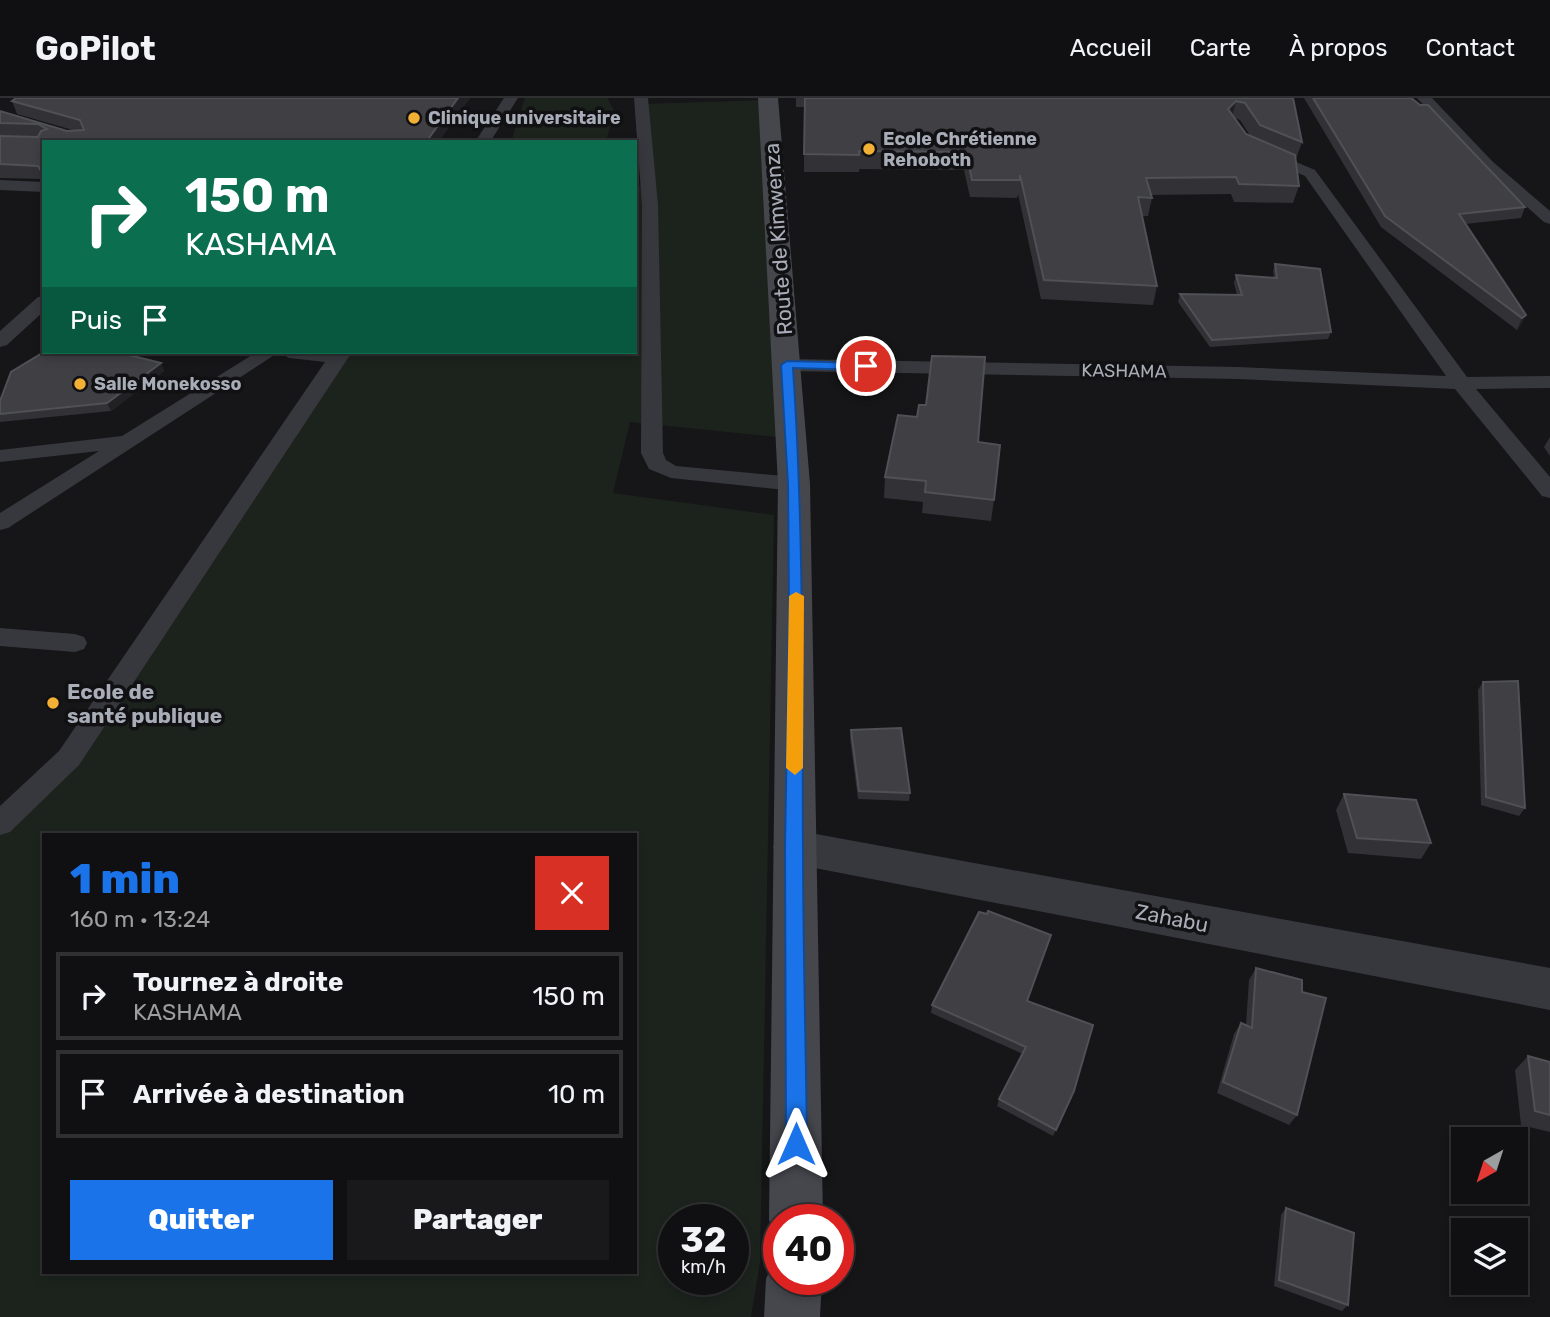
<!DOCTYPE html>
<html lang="fr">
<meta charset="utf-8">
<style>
body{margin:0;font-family:Rubik,sans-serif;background:#19191b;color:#f1f3f6;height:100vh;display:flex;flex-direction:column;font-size:26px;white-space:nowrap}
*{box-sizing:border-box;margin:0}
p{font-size:23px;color:#9c9d9f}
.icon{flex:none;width:38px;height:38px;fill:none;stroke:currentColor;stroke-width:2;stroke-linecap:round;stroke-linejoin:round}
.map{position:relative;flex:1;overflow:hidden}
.drawer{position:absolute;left:42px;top:735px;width:595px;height:441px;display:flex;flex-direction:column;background:#101012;border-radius:0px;box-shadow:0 4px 10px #0003,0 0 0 2px #303032}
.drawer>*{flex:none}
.guide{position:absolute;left:42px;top:42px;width:595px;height:214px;border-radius:0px;box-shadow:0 4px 10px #0003,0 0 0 2px #303032;background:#0b6e4f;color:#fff;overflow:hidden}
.needle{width:46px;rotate:219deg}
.buttons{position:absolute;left:1451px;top:1029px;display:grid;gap:14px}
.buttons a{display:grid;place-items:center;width:77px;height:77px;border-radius:0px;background:#101012;box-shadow:0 4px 10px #0003,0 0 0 2px #303032;font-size:35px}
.speed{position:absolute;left:658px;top:1106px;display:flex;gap:14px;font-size:35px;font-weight:700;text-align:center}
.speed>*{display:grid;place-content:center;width:91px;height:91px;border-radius:50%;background:#101012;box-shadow:0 4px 10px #0003,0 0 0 2px #303032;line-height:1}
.speed small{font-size:18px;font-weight:400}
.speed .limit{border:10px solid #d22;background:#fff;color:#111}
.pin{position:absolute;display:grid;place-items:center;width:60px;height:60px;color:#fff;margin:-30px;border:4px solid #fff;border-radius:50%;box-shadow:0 2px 7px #0007}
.me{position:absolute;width:77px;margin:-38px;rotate:0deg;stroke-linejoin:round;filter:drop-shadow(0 0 5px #0008)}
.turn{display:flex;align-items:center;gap:24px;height:147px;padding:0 28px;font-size:32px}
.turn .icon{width:91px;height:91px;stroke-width:2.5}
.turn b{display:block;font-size:49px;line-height:60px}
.then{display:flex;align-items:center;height:66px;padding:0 28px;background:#0003;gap:14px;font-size:26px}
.round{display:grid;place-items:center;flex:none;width:74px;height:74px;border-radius:0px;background:#19191b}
.overview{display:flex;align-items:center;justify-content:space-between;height:119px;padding:0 28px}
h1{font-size:42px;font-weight:800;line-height:52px;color:#1a73e8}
.button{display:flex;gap:14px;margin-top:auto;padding:14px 28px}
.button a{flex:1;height:80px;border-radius:0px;background:#1a73e8;color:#fff;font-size:28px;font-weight:800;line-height:80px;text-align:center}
.button a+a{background:#19191b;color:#f1f3f6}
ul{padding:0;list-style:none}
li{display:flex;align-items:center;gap:21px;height:88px;margin:0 14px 10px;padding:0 14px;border:4px solid #303032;border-radius:0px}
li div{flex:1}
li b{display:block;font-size:26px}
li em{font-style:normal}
header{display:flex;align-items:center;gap:42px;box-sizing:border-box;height:98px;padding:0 35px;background:#101012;border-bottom:2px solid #303032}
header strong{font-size:33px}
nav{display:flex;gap:38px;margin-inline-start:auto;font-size:24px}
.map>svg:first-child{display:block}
.green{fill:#1c231d;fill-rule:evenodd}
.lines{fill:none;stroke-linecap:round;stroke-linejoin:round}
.lane{fill:#37383d;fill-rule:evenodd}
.street{fill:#37383d;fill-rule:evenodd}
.secondary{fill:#45474d;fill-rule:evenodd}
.wall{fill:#323236;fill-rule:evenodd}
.shaded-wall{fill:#212124}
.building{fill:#3f3f44;stroke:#4f5156;stroke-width:2}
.route{fill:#1a73e8;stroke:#114b97;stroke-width:2}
.slow{fill:#f59e0b}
.poi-dot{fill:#f2b134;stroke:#111113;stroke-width:2.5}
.labels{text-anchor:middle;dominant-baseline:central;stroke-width:7;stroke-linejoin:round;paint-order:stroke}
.far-poi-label{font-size:18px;font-weight:bold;fill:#a8adb8;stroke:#111113;text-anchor:start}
.far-street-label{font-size:18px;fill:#a8adb8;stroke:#111113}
.street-label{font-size:21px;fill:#a8adb8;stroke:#111113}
.poi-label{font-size:21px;font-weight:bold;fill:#a8adb8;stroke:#111113;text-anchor:start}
</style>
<header>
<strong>GoPilot</strong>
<nav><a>Accueil</a><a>Carte</a><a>À propos</a><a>Contact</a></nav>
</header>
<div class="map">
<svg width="1550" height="1219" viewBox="0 0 1550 1219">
<rect width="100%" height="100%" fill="#161618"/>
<g class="green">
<polygon points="525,0 607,0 614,13 606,44 511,44"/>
<path d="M768,2l9,337 -147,-15 -17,71 161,22 -14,747 -9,55h-751v-493l69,-66 273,-406h293v-166l12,-1 -5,-81zM44,737h591v437h-591zM674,1122h59v59h-59z"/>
</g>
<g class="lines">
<g class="lane">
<polygon points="504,0 518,0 490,44 475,44"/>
<polygon points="634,0 648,0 658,107 663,355 666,362 676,368 794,379 802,381 805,386 802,391 794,393 671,380 649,371 641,355 642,107"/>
<polygon points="1417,0 1432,0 1493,64 1550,113 1550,126 1544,124 1483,70"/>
<polygon points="1263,50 1315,72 1467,279 1550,278 1550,290 1476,291 1550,379 1550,400 1542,398 1455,291 1238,281 787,273 777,267 787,261 1238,269 1446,278 1305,78 1258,58 1255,55"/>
<polygon points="0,82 44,84 44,94 0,92"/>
<polygon points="44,198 44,213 7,247 0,249 0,233 38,199"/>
<polygon points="257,254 352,254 79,667 10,734 0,737 0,708 59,653 325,264 289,260 279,254 8,430 0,432 0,415 99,353 0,364 0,352 122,338"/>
<polygon points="0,530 75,536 84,539 87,545 84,551 75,554 0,548"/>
</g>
<polygon class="street" points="794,732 1550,870 1550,912 794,766 779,761 773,749 779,737"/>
<g class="secondary">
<polygon points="758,0 778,0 810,386 823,1122 779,1122 779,1142 769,1122 778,386"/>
<polygon points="779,1160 779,1181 822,1181 820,1219 764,1219 766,1181 774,1161"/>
</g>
</g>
<g class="wall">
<polygon points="470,0 438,44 44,44 44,81 0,80 0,13 67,33 76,33 17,16 12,3"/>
<path d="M796,0h497l9,44 -6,17 3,27 -6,17 -59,-1 -3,-8 -80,1 1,3 -4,18h-6l15,70 -4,19 -112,-6 -23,-105 -1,4 -47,-1 -6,-27 -105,-1v3h-55v-65h-8zM1235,20l5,2 11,17 -5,-3z"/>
<polygon points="1304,0 1411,0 1525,109 1521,120 1465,126 1526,217 1520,228 1517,232 1381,129"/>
<polygon points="1275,166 1331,234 1328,241 1210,249 1178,204 1180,196 1237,197 1234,185 1236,177 1274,180 1273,173"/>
<polygon points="161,265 164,273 111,313 0,324 0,303"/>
<polygon points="1550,339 1550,358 1544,349"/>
<polygon points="978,344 994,402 991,423 922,415 923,404 884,400 885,379"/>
<polygon points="1483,584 1525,710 1519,718 1481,707 1478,592"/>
<polygon points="851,632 910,695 909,703 858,701 850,640"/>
<polygon points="1344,696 1431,745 1421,761 1348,755 1336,712"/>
<polygon points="1256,870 1297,1017 1289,1027 1217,995 1234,936 1241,925 1246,927 1249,882"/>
<polygon points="1027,903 1074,993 1053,1038 997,1008 999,1001 1023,956 931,915 932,907"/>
<polygon points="1528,958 1550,964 1550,1034 1521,1027 1515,972"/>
<polygon points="1286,1110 1348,1207 1342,1213 1274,1188 1281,1117"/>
</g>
<g class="shaded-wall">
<polygon points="458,0 470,0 438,44 426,44"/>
<polygon points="1236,3 1232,20 1228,11"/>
<polygon points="1526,217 1520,228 1517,232 1522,220"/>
<polygon points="161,265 164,273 111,313 107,305"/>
</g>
<g class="building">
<polygon points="16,0 458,0 426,44 44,44 44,73 41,73 38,68 0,66 0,38 38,39 41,33 47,31 38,26 0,25 0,13 67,33 84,32 80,22 12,3"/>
<polygon points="805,0 1293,0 1302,44 1260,27 1245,5 1236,3 1228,11 1246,36 1295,57 1299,88 1239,86 1236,79 1146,80 1152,100 1138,99 1157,188 1044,182 1020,77 1020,82 972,82 966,54 859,53 859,57 804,56"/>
<polygon points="1313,0 1411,0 1420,7 1428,7 1525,109 1459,116 1526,217 1522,220 1385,118"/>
<polygon points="1275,166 1320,171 1331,234 1212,242 1180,196 1242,197 1236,177 1277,180"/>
<polygon points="44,254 117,254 161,265 107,305 0,316 0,303 11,274"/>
<polygon points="932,258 985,259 978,344 1000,347 994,402 925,394 926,383 885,379 898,317 917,319 919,307 926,307"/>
<polygon points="1518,583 1525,710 1486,699 1483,584"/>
<polygon points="901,630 910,695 859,693 851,632"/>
<polygon points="1344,696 1416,702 1431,745 1357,740"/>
<polygon points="988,813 1051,837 1027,903 1093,927 1074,993 1056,1032 999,1001 1026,949 932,907 979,814 987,816"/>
<polygon points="1256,870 1302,882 1302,894 1326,900 1297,1017 1223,984 1241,925 1252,930"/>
<polygon points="1528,958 1550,964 1550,1017 1535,1013"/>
<polygon points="1286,1110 1354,1135 1348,1207 1279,1182"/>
</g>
<path class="route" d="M787,263l79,2 6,3 -6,4 -73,-2c11,162 9,318 10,479 0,99 3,198 4,297l-3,8 -8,3 -7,-3 -3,-8 -1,-297 4,-243 -1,-120 -7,-119z"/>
<polygon class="slow" points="796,494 804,498 803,670 795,677 786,670 789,498"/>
<g class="poi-dot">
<circle cx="414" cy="20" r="7"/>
<circle cx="869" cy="51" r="7"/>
<circle cx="80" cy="286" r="7"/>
<circle cx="53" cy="605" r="7"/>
</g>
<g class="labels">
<g class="far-poi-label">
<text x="428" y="20">Clinique universitaire</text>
<text x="883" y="41">Ecole Chrétienne<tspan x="883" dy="21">Rehoboth</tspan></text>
<text x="94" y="286">Salle Monekosso</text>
</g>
<g class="far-street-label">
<text transform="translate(1124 273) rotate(1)">KASHAMA</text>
</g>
<g class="street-label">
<text transform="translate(778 141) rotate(-94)">Route de Kimwenza</text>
<text transform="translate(1172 820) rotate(11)">Zahabu</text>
</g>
<g class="poi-label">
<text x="67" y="593">Ecole de<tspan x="67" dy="24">santé publique</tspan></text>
</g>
</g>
</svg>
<div class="buttons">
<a><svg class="needle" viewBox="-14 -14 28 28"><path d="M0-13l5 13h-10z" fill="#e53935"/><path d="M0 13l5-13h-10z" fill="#9c9d9f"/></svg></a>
<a><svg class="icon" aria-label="layers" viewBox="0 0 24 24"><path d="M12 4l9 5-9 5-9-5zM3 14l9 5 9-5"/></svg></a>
</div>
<div class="speed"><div>32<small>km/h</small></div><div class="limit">40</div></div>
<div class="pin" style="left:866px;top:268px;background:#d93025"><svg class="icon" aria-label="arrive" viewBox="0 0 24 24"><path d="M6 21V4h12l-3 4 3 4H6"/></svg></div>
<svg class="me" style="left:796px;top:1046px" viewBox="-20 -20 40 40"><path d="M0-17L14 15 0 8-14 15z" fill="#1a73e8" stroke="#fff" stroke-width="4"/></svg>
<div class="guide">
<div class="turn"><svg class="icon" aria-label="right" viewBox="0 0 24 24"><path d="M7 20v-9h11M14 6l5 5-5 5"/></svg><div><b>150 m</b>KASHAMA</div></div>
<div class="then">Puis<svg class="icon" aria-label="arrive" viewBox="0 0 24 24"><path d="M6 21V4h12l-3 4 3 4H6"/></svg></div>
</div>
<section class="drawer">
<div class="overview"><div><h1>1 min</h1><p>160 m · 13:24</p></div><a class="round" style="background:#d93025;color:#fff"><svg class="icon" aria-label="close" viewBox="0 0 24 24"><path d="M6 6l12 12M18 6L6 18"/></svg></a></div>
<ul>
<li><svg class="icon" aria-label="right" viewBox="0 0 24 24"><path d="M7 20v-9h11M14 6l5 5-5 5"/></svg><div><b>Tournez à droite</b><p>KASHAMA</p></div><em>150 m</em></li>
<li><svg class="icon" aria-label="arrive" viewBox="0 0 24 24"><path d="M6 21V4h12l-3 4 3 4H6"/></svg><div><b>Arrivée à destination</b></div><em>10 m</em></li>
</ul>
<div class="button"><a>Quitter</a><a>Partager</a></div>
</section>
</div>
